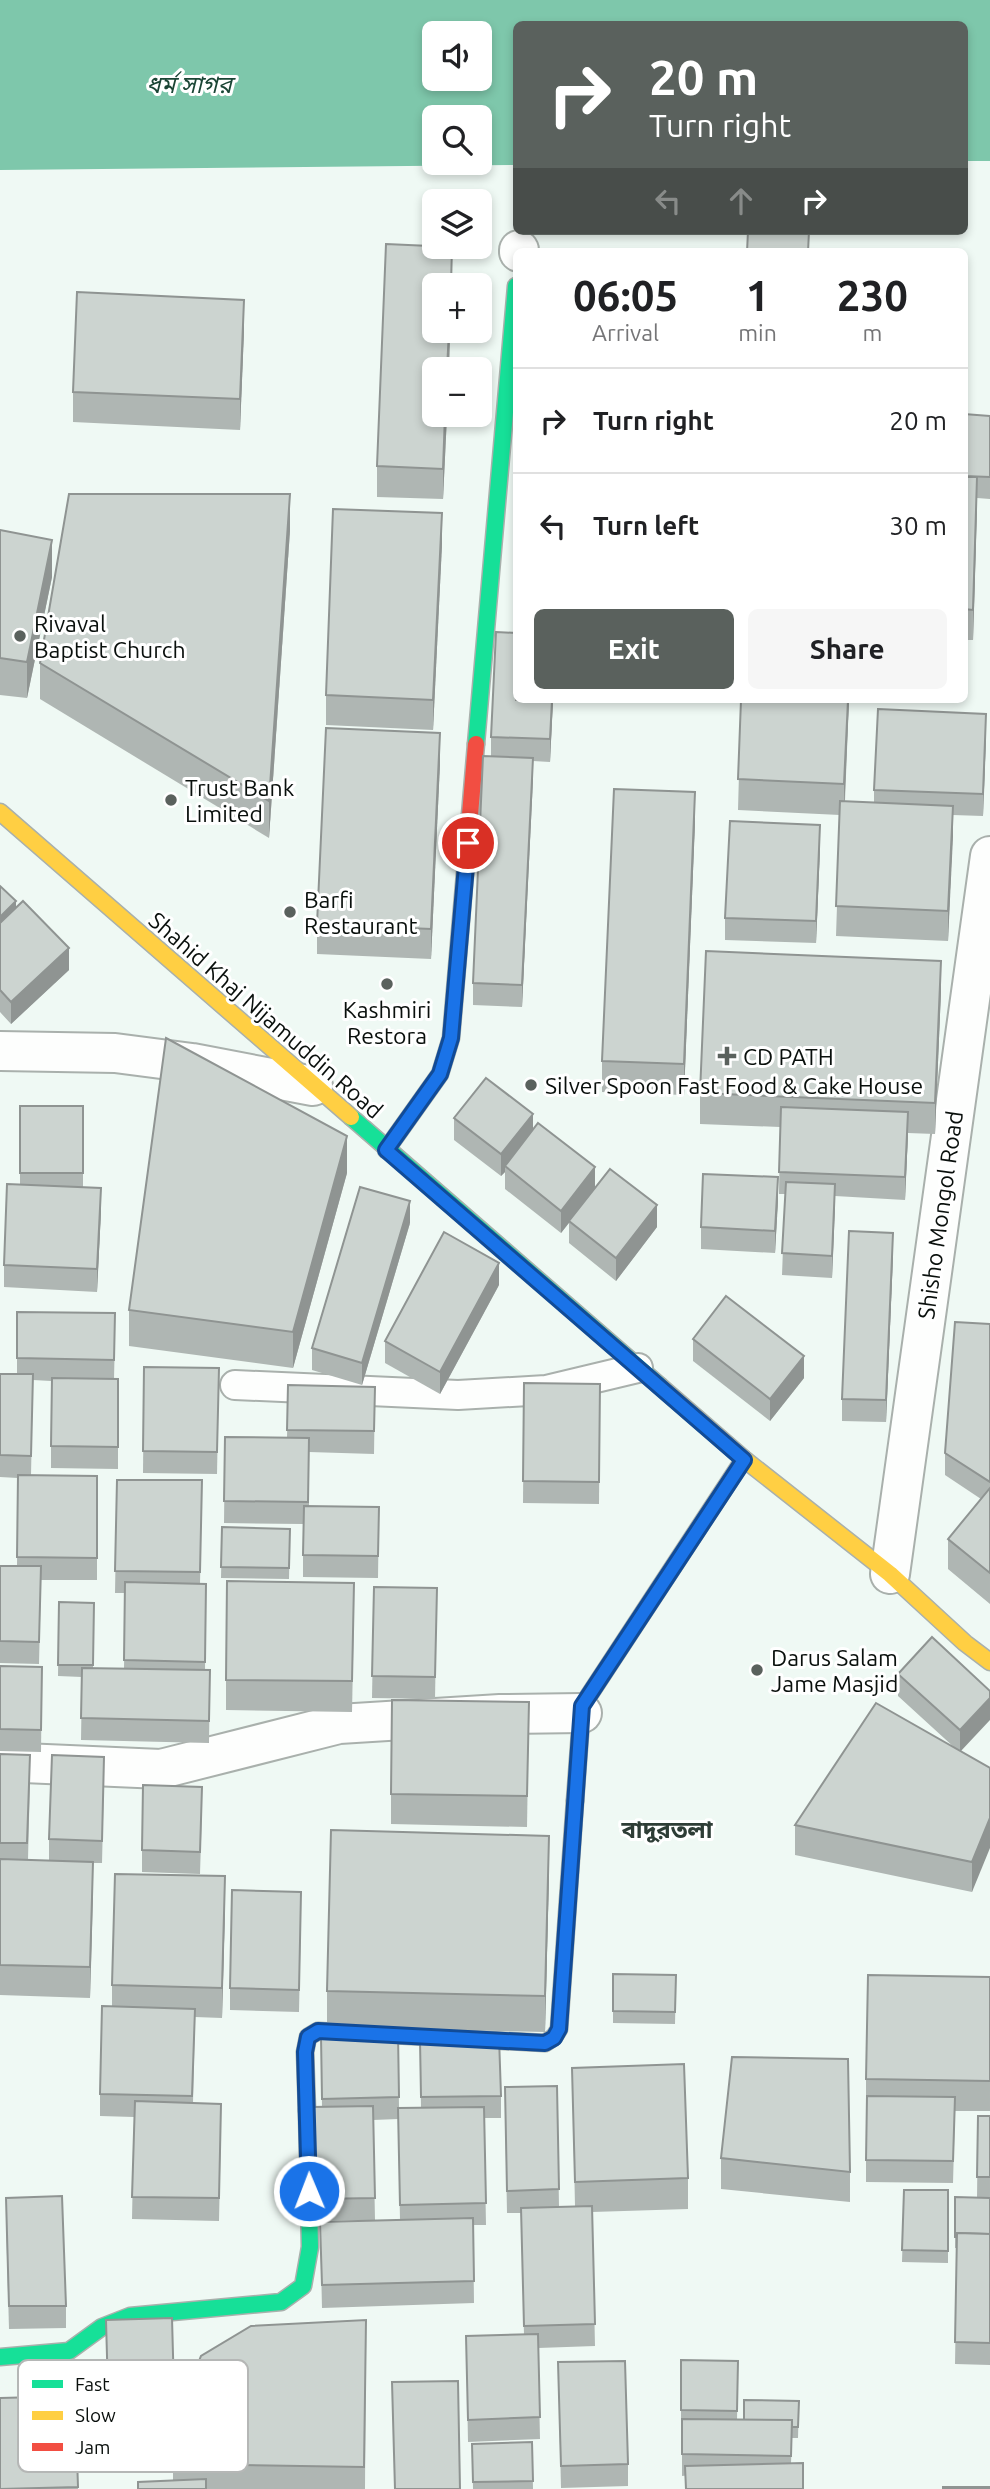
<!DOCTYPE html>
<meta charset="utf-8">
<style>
body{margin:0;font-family:Ubuntu,"Noto Sans Bengali",sans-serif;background:#f6f6f6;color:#202124;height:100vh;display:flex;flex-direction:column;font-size:26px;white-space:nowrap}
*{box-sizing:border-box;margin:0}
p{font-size:23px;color:#757577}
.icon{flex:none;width:38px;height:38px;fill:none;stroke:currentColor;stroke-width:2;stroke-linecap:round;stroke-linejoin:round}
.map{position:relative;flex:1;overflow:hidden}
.sheet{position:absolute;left:513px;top:248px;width:455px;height:455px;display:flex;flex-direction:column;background:#fff;border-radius:10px;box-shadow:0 4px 10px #0003}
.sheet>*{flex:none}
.top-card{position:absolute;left:513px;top:21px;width:455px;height:214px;border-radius:10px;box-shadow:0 4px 10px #0003;background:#5a615d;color:#fff;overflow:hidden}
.controls{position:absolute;left:422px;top:21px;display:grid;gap:14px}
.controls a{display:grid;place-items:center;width:70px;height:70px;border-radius:10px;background:#fff;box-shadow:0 4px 10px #0003;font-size:35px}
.pin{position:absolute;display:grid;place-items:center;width:60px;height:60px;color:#fff;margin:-30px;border:4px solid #fff;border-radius:50%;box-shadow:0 2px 7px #0007}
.me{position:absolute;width:77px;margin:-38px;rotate:359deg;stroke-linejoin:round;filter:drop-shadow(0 0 5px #0008)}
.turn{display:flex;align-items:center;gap:24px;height:147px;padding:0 21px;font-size:32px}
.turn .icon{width:91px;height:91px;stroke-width:2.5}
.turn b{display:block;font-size:49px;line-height:60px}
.lanes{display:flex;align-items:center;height:66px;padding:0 21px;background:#0003;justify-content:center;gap:35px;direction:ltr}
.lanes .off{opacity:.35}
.eta{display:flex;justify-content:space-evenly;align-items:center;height:119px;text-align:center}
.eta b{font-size:42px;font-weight:700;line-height:49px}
.button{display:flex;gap:14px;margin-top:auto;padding:14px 21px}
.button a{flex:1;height:80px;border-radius:10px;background:#5a615d;color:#fff;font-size:28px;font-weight:700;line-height:80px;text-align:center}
.button a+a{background:#f6f6f6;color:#202124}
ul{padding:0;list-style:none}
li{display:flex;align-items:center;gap:21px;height:105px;padding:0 21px;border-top:2px solid #e0e0e0}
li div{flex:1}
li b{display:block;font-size:26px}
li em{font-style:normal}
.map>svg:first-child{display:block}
.water{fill:#7ec7ab;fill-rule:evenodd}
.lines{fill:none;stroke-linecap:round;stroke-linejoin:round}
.lane-casing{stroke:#a9b0ac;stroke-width:32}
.street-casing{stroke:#a9b0ac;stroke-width:42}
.fast-casing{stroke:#a9b0ac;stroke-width:19}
.slow-casing{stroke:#a9b0ac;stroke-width:19}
.jam-casing{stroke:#a9b0ac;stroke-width:19}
.lane{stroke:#fdfefd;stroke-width:28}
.street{stroke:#fdfefd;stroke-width:38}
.fast{stroke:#16e098;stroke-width:16}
.slow{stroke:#ffcf43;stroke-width:16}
.jam{stroke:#f24e42;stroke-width:16}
.wall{fill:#afb6b3}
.shaded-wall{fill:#8f9492}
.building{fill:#ccd4d0;stroke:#8f9492;stroke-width:2}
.route-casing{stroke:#114b97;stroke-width:18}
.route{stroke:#1a73e8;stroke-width:12}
.poi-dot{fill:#5a615d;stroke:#fff;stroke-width:2.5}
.labels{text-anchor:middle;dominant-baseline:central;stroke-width:6;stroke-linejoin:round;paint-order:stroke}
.poi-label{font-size:23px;fill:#090f0c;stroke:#fff;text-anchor:start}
.street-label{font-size:23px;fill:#090f0c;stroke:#fff}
.water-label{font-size:24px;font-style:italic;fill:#1a4535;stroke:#fff}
.neighbourhood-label{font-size:24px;font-weight:bold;fill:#2e3d36;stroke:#fff}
.key{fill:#fff;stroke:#b5b7b6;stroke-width:2}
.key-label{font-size:19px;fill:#090f0c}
</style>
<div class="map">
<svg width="990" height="2489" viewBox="0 0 990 2489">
<rect width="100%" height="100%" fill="#eff9f4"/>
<path class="water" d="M0,0h990v161h-26v-137h-448v141l-516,5zM434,33h46v46h-46zM434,117h46v46h-46z"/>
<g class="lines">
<defs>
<polyline id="lane" points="235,1385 458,1395 546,1390 638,1368"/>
<g id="street">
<polyline points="519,252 519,250"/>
<polyline points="0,1051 115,1053 192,1063 313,1086"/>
<polyline points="890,1574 990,856"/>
<polyline points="0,1762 161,1769 339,1724 500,1714 582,1713"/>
</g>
<g id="fast">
<polyline points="476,744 516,286"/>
<polyline points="351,1117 660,1386"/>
<polyline points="0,2357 69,2351 102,2327 130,2316 281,2302 303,2286 310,2247 307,2111"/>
</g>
<g id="slow">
<polyline points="0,812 351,1117"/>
<polyline points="660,1386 744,1459 890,1574 965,1643 990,1662"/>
<polyline points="307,2111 305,2052 308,2037 318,2031 545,2043 554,2037 559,2029 575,1801"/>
</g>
<g id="jam">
<polyline points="386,1150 440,1074 451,1038 476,744"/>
<polyline points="575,1801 582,1706 744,1459"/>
</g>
</defs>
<use href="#lane" class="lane-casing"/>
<use href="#street" class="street-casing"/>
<use href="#fast" class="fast-casing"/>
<use href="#slow" class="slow-casing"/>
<use href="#jam" class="jam-casing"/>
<use href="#lane" class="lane"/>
<use href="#street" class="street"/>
<use href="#fast" class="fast"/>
<use href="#slow" class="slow"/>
<use href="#jam" class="jam"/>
</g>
<g class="wall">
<polygon points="386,244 452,247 452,285 434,285 434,331 450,331 449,369 434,369 434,415 447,415 443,499 377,497 377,466"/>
<polygon points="244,330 240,430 73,422 73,392"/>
<polygon points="964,414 990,416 990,499 977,498 973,640 964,640"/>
<polygon points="0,530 52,577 27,698 0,695"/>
<polygon points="290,530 269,838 40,699 40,663"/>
<polygon points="442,544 433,730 326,725 326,695"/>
<polygon points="553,700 550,762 533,761 522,1007 473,1005 473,983 491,756 491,737"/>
<polygon points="741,700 849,700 845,801 874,803 874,790 986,736 983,816 953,815 948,941 836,936 840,815 738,810"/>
<polygon points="440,763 431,959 317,954 317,924"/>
<polygon points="695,822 684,1095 602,1092 602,1061"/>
<polygon points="820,847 816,943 725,940 725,918"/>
<polygon points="0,886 16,908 69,970 11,1024 0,1012"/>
<polygon points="941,991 935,1134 908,1133 905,1200 835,1196 832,1278 782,1275 785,1194 779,1194 780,1127 700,1124 700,1093"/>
<polygon points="20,1106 83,1106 83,1188 101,1211 97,1292 4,1287 4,1265 20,1185"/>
<polygon points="454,1118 533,1130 595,1189 657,1227 616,1281 569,1243 569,1223 561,1233 505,1189 505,1172 501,1176 454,1140"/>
<polygon points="347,1173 293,1368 129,1346 129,1310"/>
<polygon points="778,1200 775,1253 701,1249 701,1227"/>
<polygon points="410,1223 362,1385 312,1370 312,1348"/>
<polygon points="893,1255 886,1422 842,1421 842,1399"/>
<polygon points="499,1285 440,1394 385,1363 385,1341"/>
<polygon points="17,1312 115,1335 114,1379 118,1379 118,1469 51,1468 51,1381 33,1380 31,1475 97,1476 97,1580 41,1580 39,1664 0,1663 0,1566 17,1566 18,1478 0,1477 0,1374 17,1374"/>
<polygon points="990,1324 990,1604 948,1569 948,1539 981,1499 945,1475 945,1453"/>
<polygon points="693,1339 804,1378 770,1421 693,1361"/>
<polygon points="144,1367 219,1368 217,1474 143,1473"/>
<polygon points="524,1383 600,1384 599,1504 523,1503"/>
<polygon points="288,1385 375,1387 374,1454 309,1452 309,1506 379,1507 378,1578 303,1577 303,1524 224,1523 225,1437 287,1438"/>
<polygon points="117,1480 202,1480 200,1584 206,1584 205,1670 210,1670 209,1743 81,1740 82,1677 58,1676 59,1602 94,1603 93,1668 124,1669 125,1593 115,1593"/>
<polygon points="222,1527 290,1529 289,1579 221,1578"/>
<polygon points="374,1587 437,1588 435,1699 372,1698"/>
<polygon points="354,1613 352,1712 226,1710 226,1680"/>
<polygon points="0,1666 42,1667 41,1752 0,1751"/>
<polygon points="898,1674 990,1691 961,1751 990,1768 972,1892 795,1855 795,1825 956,1749 898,1696"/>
<polygon points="529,1702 527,1827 391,1824 391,1794"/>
<polygon points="0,1754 30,1777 28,1860 49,1861 49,1839 104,1779 102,1863 93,1863 90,1998 0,1995"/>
<polygon points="202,1809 200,1874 142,1872 142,1850"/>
<polygon points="549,1873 545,2032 327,2027 327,1991"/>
<polygon points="225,1907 222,2018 195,2017 193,2103 221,2126 219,2221 132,2219 134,2117 100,2116 100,2094 112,2006 112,1985"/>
<polygon points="301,1914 299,2012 230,2010 230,1988"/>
<polygon points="613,1974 676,1975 675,2024 613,2023"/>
<polygon points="990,1977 990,2111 955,2111 953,2183 866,2182 866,2079"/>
<polygon points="398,2033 399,2108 421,2108 420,2040 501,2096 501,2118 484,2118 486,2225 473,2225 474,2303 322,2308 320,2222 400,2220 398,2119 373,2120 375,2220 315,2221 312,2107 322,2107 321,2036"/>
<polygon points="572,2068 688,2178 688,2209 592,2212 595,2346 538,2348 540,2439 468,2442 466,2336 524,2335 521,2213 507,2213 505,2109 557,2086 559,2207 575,2206"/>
<polygon points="978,2116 990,2116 990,2365 955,2364 957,2248 955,2248 955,2197 977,2198"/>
<polygon points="721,2158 850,2172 850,2202 721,2189"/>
<polygon points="904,2190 948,2190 948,2263 902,2262"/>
<polygon points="6,2220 66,2306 66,2328 9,2329"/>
<polygon points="106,2320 175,2427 175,2449 109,2451"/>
<polygon points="366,2320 365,2489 138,2489 173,2481 173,2464"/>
<polygon points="681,2360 738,2361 737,2420 744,2420 799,2401 798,2438 792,2438 791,2463 682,2476 682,2421 681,2421"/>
<polygon points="558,2362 628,2464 628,2486 561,2488"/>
<polygon points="75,2396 78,2489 0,2489"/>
<polygon points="532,2442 533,2489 473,2489 472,2444"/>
</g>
<g class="shaded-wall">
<polygon points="244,300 244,330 240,430 240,399"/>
<polygon points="449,331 450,331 449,369 447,369"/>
<polygon points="445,415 447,415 443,499 443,469"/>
<polygon points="977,477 977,508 973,640 973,610"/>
<polygon points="290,494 290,530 269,838 269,801"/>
<polygon points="442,513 442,544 433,730 433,700"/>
<polygon points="52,540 52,577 27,698 27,662"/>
<polygon points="552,700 553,700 550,762 550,739"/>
<polygon points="848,700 849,700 844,815 844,784"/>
<polygon points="986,714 986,736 983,816 983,794"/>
<polygon points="440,733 440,763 431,959 431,929"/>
<polygon points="533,758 533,780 522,1007 522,985"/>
<polygon points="695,792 695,822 684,1095 684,1064"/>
<polygon points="953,806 953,837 948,941 948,911"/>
<polygon points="820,825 820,847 816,943 816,921"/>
<polygon points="16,901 16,913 0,929 0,917"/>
<polygon points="69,948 69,970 11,1024 11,1002"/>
<polygon points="941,961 941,991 935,1134 935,1103"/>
<polygon points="908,1112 908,1134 905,1200 905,1177"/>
<polygon points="533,1114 533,1136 505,1166 505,1172 501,1176 501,1154"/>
<polygon points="347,1136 347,1173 293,1368 293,1332"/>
<polygon points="595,1167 595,1189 561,1233 561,1211"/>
<polygon points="778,1177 778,1200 775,1253 775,1231"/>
<polygon points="835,1184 835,1206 832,1278 832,1256"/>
<polygon points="101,1188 101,1211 97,1292 97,1269"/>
<polygon points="410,1201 410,1223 362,1385 362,1363"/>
<polygon points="657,1205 657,1227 616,1281 616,1258"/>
<polygon points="893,1233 893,1255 886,1422 886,1400"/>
<polygon points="499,1263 499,1285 440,1394 440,1372"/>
<polygon points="804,1356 804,1378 770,1421 770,1399"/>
<polygon points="990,1698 990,1720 960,1752 960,1730"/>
<polygon points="990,1818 990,1848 972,1892 972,1862"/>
<polygon points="549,1836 549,1873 545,2032 545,1996"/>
<polygon points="93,1862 93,1892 90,1998 90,1967"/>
<polygon points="225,1876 225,1907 222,2018 222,1988"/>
</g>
<g class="building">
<polygon points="748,231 809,231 808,252 747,252"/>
<polygon points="386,244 452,247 451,285 434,285 434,331 449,331 447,369 434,369 434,415 445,415 443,469 377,466"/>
<polygon points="77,292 244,300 240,399 73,392"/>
<polygon points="964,414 990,416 990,477 964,476"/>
<polygon points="964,477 977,477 973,610 964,609"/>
<polygon points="69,494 290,494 269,801 40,663"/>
<polygon points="333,509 442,513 433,700 326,695"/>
<polygon points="0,530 52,540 27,662 0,658"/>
<polygon points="496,632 516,633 516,700 552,700 550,739 491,737"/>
<polygon points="741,700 848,700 844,784 738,779"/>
<polygon points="878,709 986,714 983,794 874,790"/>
<polygon points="326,728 440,733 431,929 317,924"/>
<polygon points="483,756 533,758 522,985 473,983"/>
<polygon points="614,789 695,792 684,1064 602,1061"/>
<polygon points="840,801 953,806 948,911 836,906"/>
<polygon points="730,821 820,825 816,921 725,918"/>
<polygon points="0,886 16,901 0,917"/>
<polygon points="23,901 69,948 11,1002 0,990 0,923"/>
<polygon points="706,951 941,961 935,1103 700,1093"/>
<polygon points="166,1038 347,1136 293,1332 129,1310"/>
<polygon points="486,1078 533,1114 501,1154 454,1118"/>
<rect x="20" y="1106" width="63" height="67"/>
<polygon points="781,1107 908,1112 905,1177 779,1172"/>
<polygon points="538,1123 595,1167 561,1211 505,1166"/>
<polygon points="610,1169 657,1205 616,1258 569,1221"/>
<polygon points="703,1174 778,1177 775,1231 701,1227"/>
<polygon points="786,1182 835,1184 832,1256 782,1253"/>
<polygon points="7,1184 101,1188 97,1269 4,1265"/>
<polygon points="360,1187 410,1201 362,1363 312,1348"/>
<polygon points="849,1231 893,1233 886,1400 842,1399"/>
<polygon points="444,1232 499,1263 440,1372 385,1341"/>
<polygon points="726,1296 804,1356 770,1399 693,1339"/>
<polygon points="17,1312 115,1313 114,1360 17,1358"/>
<polygon points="955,1322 990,1324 990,1482 945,1453"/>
<polygon points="144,1367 219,1368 217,1452 143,1451"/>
<polygon points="0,1374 33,1374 31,1456 0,1455"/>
<polygon points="52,1378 118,1379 118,1447 51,1446"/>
<polygon points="524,1383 600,1384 599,1482 523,1481"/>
<polygon points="288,1385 375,1387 374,1431 287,1430"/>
<polygon points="225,1437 309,1438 308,1502 224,1501"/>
<polygon points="18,1475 97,1476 97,1558 17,1557"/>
<polygon points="117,1480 202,1480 200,1572 115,1571"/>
<polygon points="990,1488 990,1573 948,1539"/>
<polygon points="304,1506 379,1507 378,1556 303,1555"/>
<polygon points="222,1527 290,1529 289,1568 221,1567"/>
<polygon points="0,1566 41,1566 39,1642 0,1641"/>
<polygon points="227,1581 354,1583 352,1681 226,1680"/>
<polygon points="125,1582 206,1584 205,1662 124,1660"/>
<polygon points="374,1587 437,1588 435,1677 372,1676"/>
<polygon points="59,1602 94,1603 93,1665 58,1665"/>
<polygon points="932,1637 990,1691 990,1698 960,1730 898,1674"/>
<polygon points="0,1666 42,1667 41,1730 0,1729"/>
<polygon points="82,1668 210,1670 209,1721 81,1718"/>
<polygon points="392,1700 529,1702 527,1796 391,1794"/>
<polygon points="876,1703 990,1768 990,1818 972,1862 795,1825"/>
<polygon points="0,1754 30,1755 27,1843 0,1843"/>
<polygon points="52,1755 104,1757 102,1841 49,1839"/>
<polygon points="143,1785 202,1787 200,1852 142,1850"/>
<polygon points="331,1830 549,1836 545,1996 327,1991"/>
<polygon points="0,1859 93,1862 90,1967 0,1965"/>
<polygon points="115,1874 225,1876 222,1988 112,1985"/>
<polygon points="232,1890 301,1892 299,1990 230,1988"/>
<polygon points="613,1974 676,1975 675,2012 613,2011"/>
<polygon points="868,1975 990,1977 990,2081 866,2079"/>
<polygon points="102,2006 195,2009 192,2096 100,2094"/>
<polygon points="398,2033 399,2097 322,2099 321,2036"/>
<polygon points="499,2037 501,2096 421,2097 420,2040"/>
<polygon points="732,2057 848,2059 850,2172 721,2158"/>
<polygon points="684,2064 688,2178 575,2182 572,2068"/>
<polygon points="557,2086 559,2189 507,2191 505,2087"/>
<polygon points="867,2096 955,2097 953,2161 866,2160"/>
<polygon points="135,2101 221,2104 219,2198 132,2197"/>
<polygon points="373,2106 375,2198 315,2199 312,2107"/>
<polygon points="484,2107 486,2203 400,2205 398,2108"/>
<polygon points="978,2116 990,2116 990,2177 977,2177"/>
<polygon points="904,2190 948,2190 948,2251 902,2250"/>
<polygon points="62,2196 66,2306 9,2306 6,2198"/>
<polygon points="955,2197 990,2198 990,2234 957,2233 957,2237 955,2237"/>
<polygon points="592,2206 595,2324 524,2326 521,2208"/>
<polygon points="473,2218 474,2281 322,2285 320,2222"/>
<polygon points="957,2233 990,2234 990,2343 955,2342"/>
<polygon points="172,2318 175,2427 109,2429 106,2320"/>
<polygon points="366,2320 364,2467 173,2464 184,2399 201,2356 251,2326"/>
<polygon points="538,2334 540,2417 468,2420 466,2336"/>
<polygon points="681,2360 738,2361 737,2411 681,2410"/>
<polygon points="625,2361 628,2464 561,2466 558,2362"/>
<polygon points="458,2381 460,2489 395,2489 392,2382"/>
<polygon points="75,2396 78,2487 0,2489 0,2398"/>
<polygon points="744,2400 799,2401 798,2427 792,2427 792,2420 744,2420"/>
<polygon points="682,2419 792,2420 791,2456 682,2454"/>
<polygon points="532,2442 533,2481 473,2482 472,2444"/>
<polygon points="803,2463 803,2489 686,2489 685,2466"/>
<polygon points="206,2479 206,2489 138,2489 138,2482"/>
<rect x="943" y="2487" width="47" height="2"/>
</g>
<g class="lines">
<defs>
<polyline id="route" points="309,2191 305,2052 308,2037 318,2031 545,2043 554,2038 559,2029 582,1706 744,1460 386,1150 440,1074 451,1038 468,843"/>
</defs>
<use href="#route" class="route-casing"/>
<use href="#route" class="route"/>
</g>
<g class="poi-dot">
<circle cx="20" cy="636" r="7"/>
<circle cx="171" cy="800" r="7"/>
<circle cx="290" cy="912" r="7"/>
<circle cx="387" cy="984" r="7"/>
<path d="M723.5 1045.5h7v7h7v7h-7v7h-7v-7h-7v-7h7z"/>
<circle cx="531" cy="1085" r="7"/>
<circle cx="757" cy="1670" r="7"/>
</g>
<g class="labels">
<g class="poi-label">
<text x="34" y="623">Rivaval<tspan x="34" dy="26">Baptist Church</tspan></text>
<text x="185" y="787">Trust Bank<tspan x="185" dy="26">Limited</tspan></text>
<text x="304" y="899">Barfi<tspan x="304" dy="26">Restaurant</tspan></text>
<text x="387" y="1009" text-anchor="middle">Kashmiri<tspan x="387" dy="26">Restora</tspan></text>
<text x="743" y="1056">CD PATH</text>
<text x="545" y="1085">Silver Spoon Fast Food &amp; Cake House</text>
<text x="771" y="1657">Darus Salam<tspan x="771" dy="26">Jame Masjid</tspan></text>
</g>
<g class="street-label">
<text transform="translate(266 1015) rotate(41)">Shahid Khaj Nijamuddin Road</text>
<text transform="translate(940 1215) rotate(-82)">Shisho Mongol Road</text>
</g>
<g class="water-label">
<text x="189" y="84">ধর্ম সাগর</text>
</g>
<g class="neighbourhood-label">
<text x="667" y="1829">বাদুরতলা</text>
</g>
</g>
<rect x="18" y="2360" width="230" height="112" rx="10" class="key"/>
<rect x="32" y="2380" width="31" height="8" fill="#16e098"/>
<rect x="32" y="2411" width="31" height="9" fill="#ffcf43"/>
<rect x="32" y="2443" width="31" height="8" fill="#f24e42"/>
<g class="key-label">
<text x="75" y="2391">Fast</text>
<text x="75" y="2422">Slow</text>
<text x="75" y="2454">Jam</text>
</g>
</svg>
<div class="controls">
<a><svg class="icon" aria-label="sound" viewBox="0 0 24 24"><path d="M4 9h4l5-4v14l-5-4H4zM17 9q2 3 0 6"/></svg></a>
<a><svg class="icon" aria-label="search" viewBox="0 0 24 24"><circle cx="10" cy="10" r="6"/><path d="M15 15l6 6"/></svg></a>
<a><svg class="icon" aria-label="layers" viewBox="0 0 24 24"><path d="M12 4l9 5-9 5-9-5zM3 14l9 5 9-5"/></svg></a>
<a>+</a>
<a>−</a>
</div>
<div class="pin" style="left:468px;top:843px;background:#d93025"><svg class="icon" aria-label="arrive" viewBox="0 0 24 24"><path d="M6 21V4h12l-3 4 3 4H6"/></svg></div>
<svg class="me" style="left:309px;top:2191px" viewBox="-20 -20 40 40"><circle r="17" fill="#1a73e8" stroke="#fff" stroke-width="3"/><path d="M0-11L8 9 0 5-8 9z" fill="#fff"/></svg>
<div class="top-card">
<div class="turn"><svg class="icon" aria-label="right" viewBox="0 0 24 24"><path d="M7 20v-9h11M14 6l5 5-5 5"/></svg><div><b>20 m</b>Turn right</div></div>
<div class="lanes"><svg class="icon off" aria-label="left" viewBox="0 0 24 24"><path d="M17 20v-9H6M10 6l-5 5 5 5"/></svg><svg class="icon off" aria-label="ahead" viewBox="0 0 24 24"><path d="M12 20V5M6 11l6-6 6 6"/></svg><svg class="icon" aria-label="right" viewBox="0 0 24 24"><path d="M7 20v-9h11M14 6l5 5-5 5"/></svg></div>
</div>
<section class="sheet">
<div class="eta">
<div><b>06:05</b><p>Arrival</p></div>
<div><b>1</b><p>min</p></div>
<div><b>230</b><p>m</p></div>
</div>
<ul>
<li><svg class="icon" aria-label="right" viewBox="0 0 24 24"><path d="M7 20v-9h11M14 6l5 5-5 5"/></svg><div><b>Turn right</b></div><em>20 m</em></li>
<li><svg class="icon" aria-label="left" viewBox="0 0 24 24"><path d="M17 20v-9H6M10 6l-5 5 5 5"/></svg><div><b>Turn left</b></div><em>30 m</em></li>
</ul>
<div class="button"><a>Exit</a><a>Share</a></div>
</section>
</div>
